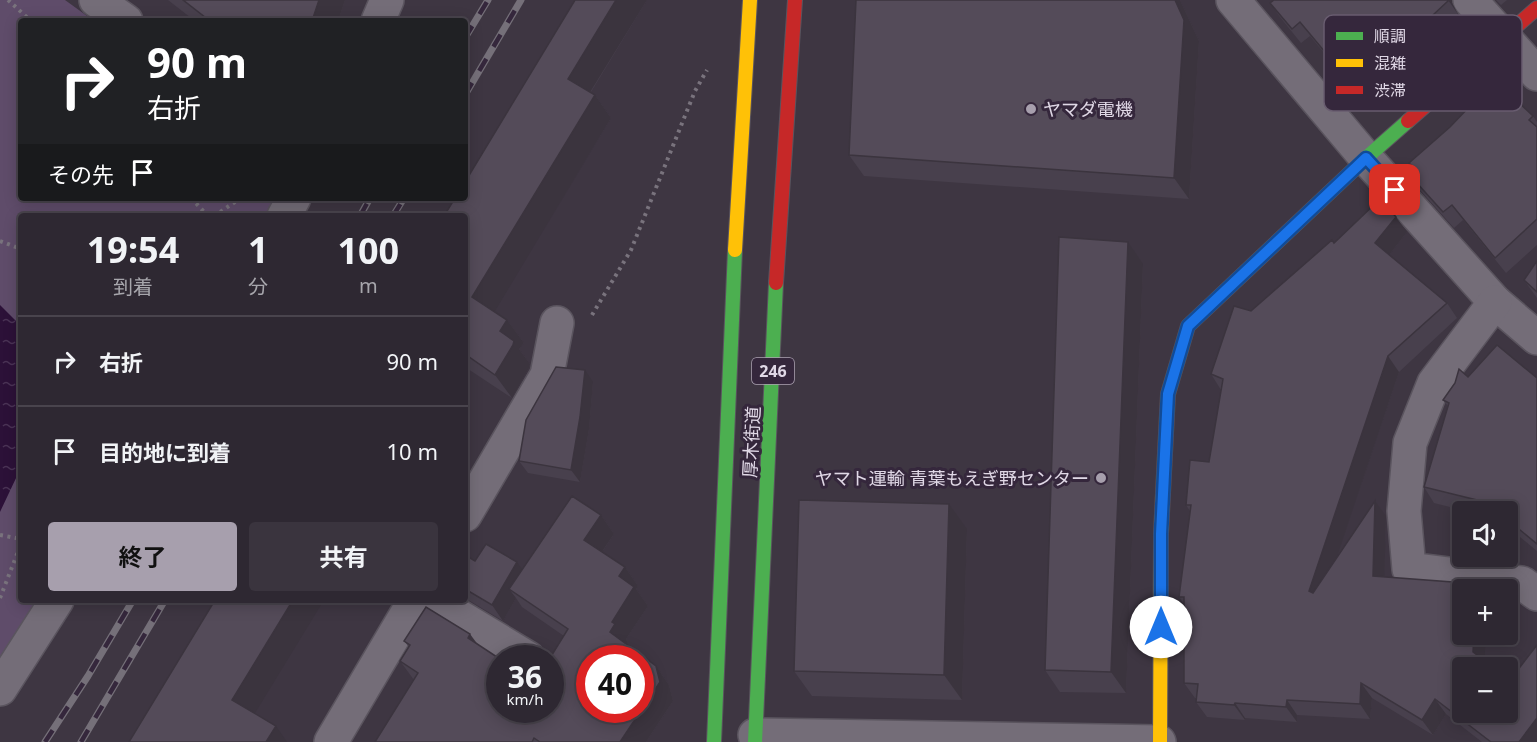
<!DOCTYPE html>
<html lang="ja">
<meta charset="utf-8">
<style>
body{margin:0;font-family:"Noto Sans","Noto Sans JP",sans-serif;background:#3a343e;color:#f1f3f6;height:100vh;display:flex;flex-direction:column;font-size:22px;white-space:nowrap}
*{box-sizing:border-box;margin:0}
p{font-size:20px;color:#a7a6ac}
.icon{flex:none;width:33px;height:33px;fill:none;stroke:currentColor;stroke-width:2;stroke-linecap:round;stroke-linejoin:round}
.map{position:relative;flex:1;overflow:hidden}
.panel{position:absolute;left:18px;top:213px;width:450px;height:390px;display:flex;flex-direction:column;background:#2e2832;border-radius:6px;box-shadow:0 3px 15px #0003,0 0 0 2px #49444d}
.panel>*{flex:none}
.hud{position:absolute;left:18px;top:18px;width:450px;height:183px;border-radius:6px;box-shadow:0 3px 15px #0003,0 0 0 2px #49444d;background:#202124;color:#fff;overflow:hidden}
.fabs{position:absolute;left:1452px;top:501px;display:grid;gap:12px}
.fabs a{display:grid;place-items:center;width:66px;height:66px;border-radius:6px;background:#2e2832;box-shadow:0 3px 15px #0003,0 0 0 2px #49444d;font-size:30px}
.speed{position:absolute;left:486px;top:645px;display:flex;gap:12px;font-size:30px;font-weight:700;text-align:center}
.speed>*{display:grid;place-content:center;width:78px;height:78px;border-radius:50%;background:#2e2832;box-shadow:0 3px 15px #0003,0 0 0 2px #49444d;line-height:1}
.speed small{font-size:15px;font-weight:400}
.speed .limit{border:9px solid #d22;background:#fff;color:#111}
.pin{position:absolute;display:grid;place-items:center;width:51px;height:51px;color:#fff;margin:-26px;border-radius:12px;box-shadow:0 3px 9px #0006}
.me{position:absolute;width:66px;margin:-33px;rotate:0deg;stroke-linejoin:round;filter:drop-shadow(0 0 4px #0008)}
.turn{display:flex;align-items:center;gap:21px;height:126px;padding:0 30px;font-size:27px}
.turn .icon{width:78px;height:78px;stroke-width:2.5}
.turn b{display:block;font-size:42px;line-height:51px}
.then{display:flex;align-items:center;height:57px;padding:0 30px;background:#0003;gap:12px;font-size:22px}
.eta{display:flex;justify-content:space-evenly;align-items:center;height:102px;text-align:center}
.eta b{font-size:36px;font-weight:700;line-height:42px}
.button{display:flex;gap:12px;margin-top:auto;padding:12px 30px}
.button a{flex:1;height:69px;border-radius:6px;background:#a79fad;color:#111;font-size:24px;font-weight:700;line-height:69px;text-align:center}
.button a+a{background:#3a343e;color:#f1f3f6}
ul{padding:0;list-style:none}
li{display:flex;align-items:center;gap:18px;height:90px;padding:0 30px;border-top:2px solid #49444d}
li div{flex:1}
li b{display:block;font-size:22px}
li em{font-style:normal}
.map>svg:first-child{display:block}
.green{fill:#5f4c6a}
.water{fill:url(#water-ripples)}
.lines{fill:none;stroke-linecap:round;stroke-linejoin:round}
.street-casing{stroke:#5a545e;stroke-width:36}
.fast-casing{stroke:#5a545e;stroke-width:16}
.slow-casing{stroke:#5a545e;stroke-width:16}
.jam-casing{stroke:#5a545e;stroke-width:16}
.path{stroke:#79737d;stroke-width:4;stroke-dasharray:3 4.5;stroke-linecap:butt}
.street{stroke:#746d78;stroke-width:33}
.fast{stroke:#4caf50;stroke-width:14}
.slow{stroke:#ffc107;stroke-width:14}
.jam{stroke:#c62828;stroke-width:14}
.rail-casing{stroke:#757079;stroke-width:7}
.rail{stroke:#35273c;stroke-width:4.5;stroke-dasharray:14;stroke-linecap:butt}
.wall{fill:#48404d}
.shaded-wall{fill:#3b343e}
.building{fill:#544b59;stroke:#3b343e;stroke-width:1.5;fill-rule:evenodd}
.route-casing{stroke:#114b97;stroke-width:15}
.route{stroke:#1a73e8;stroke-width:10}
.poi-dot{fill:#a79fad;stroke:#35273c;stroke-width:2}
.labels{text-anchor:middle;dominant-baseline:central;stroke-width:6;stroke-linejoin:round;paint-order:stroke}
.shield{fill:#35273c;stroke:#ada3b3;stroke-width:1.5}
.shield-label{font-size:16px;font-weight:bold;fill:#e0d8e6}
.poi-label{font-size:18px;fill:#e0d8e6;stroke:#35273c;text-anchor:start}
.street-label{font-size:18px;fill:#e0d8e6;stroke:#35273c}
.key{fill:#35273c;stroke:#685c6f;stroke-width:1.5}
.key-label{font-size:16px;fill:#e0d8e6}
</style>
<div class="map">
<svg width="1537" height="742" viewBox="0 0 1537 742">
<defs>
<pattern id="water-ripples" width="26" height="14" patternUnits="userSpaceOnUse" patternTransform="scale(1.5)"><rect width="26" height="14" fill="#2c1138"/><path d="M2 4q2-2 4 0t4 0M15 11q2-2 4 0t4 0" fill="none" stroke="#4a3355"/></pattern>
</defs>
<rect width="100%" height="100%" fill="#3e3642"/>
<polygon class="green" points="0,0 65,0 94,21 21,21 21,198 282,198 272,216 21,216 21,600 45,600 0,667"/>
<polygon class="water" points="0,305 21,326 21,472 17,476 0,512"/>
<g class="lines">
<defs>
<g id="street">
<polyline points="96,0 126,21"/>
<polyline points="1233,0 1366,158 1495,302 1537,338"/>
<polyline points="1470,0 1537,74"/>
<polyline points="378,21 387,0"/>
<polyline points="284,216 294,198"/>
<polyline points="1495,302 1434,383 1410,443 1404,511 1409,569 1522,583 1537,594"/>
<polyline points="465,515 547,375 557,323"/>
<polyline points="432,600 528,658"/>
<polyline points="0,689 57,600"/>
<polyline points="755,735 1159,742"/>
<polyline points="331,742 415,600"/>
</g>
<g id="fast">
<polyline points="1163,493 1168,394 1188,326 1366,158 1408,121"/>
<polyline points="714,742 735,250"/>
<polyline points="755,742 776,283"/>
</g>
<g id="slow">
<polyline points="735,250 750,0"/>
<polyline points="1160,742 1161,534 1163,493"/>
</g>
<g id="jam">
<polyline points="1408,121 1537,8"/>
<polyline points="776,283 795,0"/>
</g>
</defs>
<use href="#street" class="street-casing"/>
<use href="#fast" class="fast-casing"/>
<use href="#slow" class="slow-casing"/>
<use href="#jam" class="jam-casing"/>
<g class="path">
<polyline points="8,0 31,21"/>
<polyline points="191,198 208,216"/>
<polyline points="214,216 241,198"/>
<polyline points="0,241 21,249"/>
<polyline points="592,315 631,250 695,91 707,70"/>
<polyline points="0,535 21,539"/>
<polyline points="0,598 21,544"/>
</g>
<use href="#street" class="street"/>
<use href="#fast" class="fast"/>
<use href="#slow" class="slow"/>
<use href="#jam" class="jam"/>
<defs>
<g id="rail">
<polyline points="465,38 488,0"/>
<polyline points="465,95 521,0"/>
<polyline points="360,216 370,198"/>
<polyline points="393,216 404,198"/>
<polyline points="45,742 88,676 133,600"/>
<polyline points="81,742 165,600"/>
</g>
</defs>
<use href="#rail" class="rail-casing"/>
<use href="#rail" class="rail"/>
</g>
<g class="wall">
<polygon points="168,0 345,0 338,21 195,21"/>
<polygon points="575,0 647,0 591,92 595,95 611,118 494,311 507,320 524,343 519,349 530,364 529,368 512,398 465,367 465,216"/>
<polygon points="856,0 1180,0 1199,41 1189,199 864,176 849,155"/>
<polygon points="1452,0 1452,3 1458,14 1401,67 1410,79 1384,100 1371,86 1359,95 1310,36 1301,43 1280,17 1270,3"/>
<polygon points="1496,0 1507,0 1501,5"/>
<polygon points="1533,116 1537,122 1537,245 1506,273 1463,220 1454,228 1418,188 1407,172 1412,167 1409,163"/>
<polygon points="1407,232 1389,255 1447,303 1457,318 1399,372 1336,558 1386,516 1384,576 1484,660 1537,742 1482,742 1446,714 1433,735 1372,698 1370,719 1297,715 1297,722 1245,718 1245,720 1207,717 1196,702 1197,698 1195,698 1184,683 1184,604 1179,597 1190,511 1186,505 1209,462 1221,390 1211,374 1251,311 1334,243"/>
<polygon points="1537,261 1537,298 1524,280"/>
<polygon points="1143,264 1126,693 1060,692 1045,670"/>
<polygon points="1468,377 1537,378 1537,551 1508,527 1508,512 1470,512 1434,503 1424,487 1448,406 1443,400"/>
<polygon points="593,382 589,429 580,482 528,473 519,461"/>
<polygon points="601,515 614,534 602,552 625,567 638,586 636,589 648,606 626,639 628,643 627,645 656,666 669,685 673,701 646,742 375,742 414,680 400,661 409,647 404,641 477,644 550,710 564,636 522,607 516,598 503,621 465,598 465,555 475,561 522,570"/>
<polygon points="967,529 962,700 812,696 794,671"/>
</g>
<g class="shaded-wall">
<polygon points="319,0 345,0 338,21 312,21"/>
<polygon points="616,0 647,0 584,102 568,79"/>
<polygon points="1175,0 1180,0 1199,41 1189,199 1174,178"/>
<polygon points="1448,0 1452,0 1452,3 1458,14"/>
<polygon points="595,95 611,118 489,321 472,297"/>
<polygon points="1396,217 1407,232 1386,259 1375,243"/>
<polygon points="1128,242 1143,264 1126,693 1111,672"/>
<polygon points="507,320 524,343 519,349 530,364 529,368 512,398 495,375 500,331"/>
<polygon points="1388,356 1399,372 1320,607 1309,591"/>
<polygon points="585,370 593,382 589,429 580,482 571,470"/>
<polygon points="1375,501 1386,516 1384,591 1373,576"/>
<polygon points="949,504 967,529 962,700 944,675"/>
<polygon points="601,515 614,534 597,559 584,540"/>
<polygon points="517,562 528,578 509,589 516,598 503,621 492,605"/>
<polygon points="625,567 638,586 636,589 648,606 626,639 628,643 623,651 610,632 619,576"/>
<polygon points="1479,584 1483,590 1478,590"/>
<polygon points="293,600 324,600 249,723 232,700"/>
<polygon points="470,634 484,653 468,638"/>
<polygon points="1474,634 1486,634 1484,667 1473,652"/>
<polygon points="656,666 669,685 673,701 646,742 620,742"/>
<polygon points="1361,683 1372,698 1370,719 1360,704"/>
<polygon points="1435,699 1446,714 1433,735 1422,720"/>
<polygon points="1287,700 1297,715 1297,722 1286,707"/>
<polygon points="1235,703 1245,718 1245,720 1234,705"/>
<polygon points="1537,718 1537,742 1519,742"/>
<polygon points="276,726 287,742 266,742"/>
</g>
<g class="building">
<polygon points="183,0 319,0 312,21 210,21"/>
<polygon points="575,0 616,0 568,79 595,95 472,297 507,320 500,331 514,341 513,345 495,375 465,354 465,216 444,216 455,198 465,198 465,182"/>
<polygon points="856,0 1175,0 1184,20 1174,178 849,155"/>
<polygon points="1274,0 1448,0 1448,1 1391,54 1400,66 1374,87 1362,72 1350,82 1300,22 1292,29 1270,3"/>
<polygon points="1495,80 1533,116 1529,120 1537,127 1537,219 1495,258 1452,205 1443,212 1407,172 1413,167 1409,163 1450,127"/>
<polygon points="1380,199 1396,217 1375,243 1447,303 1388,356 1309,591 1313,593 1375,501 1373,576 1479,584 1478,590 1462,590 1462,634 1474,634 1473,652 1494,668 1462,668 1462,712 1508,712 1508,678 1510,680 1537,645 1537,718 1519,742 1491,742 1435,699 1422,720 1361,683 1360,704 1287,700 1286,707 1235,703 1234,705 1196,702 1198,684 1184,683 1184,597 1179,597 1191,505 1186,505 1190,460 1209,462 1223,379 1211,374 1234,306 1251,311 1332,240 1334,243"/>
<polygon points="1059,237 1128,242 1111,672 1045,670"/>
<polygon points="1537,261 1537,292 1524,280"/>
<polygon points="1497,345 1537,378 1537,544 1508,520 1508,512 1496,512 1485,502 1424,487 1449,403 1443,400 1455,383 1459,369 1468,377"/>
<polygon points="556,367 585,370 580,417 571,470 519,461 526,420"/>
<path d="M572,496l29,19 -17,25 41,27 -6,9 15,11 -22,35 3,2 -5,8 46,34 4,16 -40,60h-80l-6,-4 -2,4h-157l43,-69 -18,-12 10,-16 -6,-4 22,-34 44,27 -2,4 32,21v51h50v-52l18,-29 -59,-40zM590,658h50v52h-50z"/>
<polygon points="799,500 949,504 944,675 794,671"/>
<polygon points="486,544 517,562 492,605 465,589 465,555 475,561"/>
<polygon points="215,600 293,600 232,700 276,726 266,742 129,742"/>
</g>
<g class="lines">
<defs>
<polyline id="route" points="1161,627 1161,534 1168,394 1188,326 1366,158 1395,190"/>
</defs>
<use href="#route" class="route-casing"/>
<use href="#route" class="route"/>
</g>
<g class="poi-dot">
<circle cx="1031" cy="109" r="6"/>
<circle cx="1101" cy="478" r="6"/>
</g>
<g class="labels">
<rect class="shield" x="752" y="358" width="42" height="26" rx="4.5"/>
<g class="shield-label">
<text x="773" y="371">246</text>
</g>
<g class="poi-label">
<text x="1043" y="109">ヤマダ電機</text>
<text x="1089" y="478" text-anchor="end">ヤマト運輸 青葉もえぎ野センター</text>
</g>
<g class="street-label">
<text transform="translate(751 442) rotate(-87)">厚木街道</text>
</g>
</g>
<rect x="1324" y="15" width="198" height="96" rx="9" class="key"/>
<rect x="1336" y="32" width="27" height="8" fill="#4caf50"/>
<rect x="1336" y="59" width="27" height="8" fill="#ffc107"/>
<rect x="1336" y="86" width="27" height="8" fill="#c62828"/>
<g class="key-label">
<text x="1374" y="42">順調</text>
<text x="1374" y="69">混雑</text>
<text x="1374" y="96">渋滞</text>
</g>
</svg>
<div class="fabs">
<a><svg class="icon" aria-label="sound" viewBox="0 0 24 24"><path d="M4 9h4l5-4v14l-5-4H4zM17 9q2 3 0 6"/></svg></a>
<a>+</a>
<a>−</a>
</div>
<div class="speed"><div>36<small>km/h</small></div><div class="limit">40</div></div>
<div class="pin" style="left:1395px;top:190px;background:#d93025"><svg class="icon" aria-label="arrive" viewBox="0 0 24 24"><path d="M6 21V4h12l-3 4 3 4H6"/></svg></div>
<svg class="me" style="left:1161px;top:627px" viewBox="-20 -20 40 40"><circle r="19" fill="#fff"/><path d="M0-13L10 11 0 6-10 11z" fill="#1a73e8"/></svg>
<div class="hud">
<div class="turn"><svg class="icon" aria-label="right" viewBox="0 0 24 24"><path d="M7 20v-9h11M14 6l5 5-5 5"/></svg><div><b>90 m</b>右折</div></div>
<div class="then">その先<svg class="icon" aria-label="arrive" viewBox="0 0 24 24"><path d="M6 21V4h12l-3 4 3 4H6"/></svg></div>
</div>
<section class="panel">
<div class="eta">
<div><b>19:54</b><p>到着</p></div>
<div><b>1</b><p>分</p></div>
<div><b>100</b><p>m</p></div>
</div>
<ul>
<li><svg class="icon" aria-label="right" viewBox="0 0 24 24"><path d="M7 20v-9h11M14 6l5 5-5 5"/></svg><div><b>右折</b></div><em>90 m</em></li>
<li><svg class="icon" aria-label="arrive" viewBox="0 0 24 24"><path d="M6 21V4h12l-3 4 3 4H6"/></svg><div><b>目的地に到着</b></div><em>10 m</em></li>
</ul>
<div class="button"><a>終了</a><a>共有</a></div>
</section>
</div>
